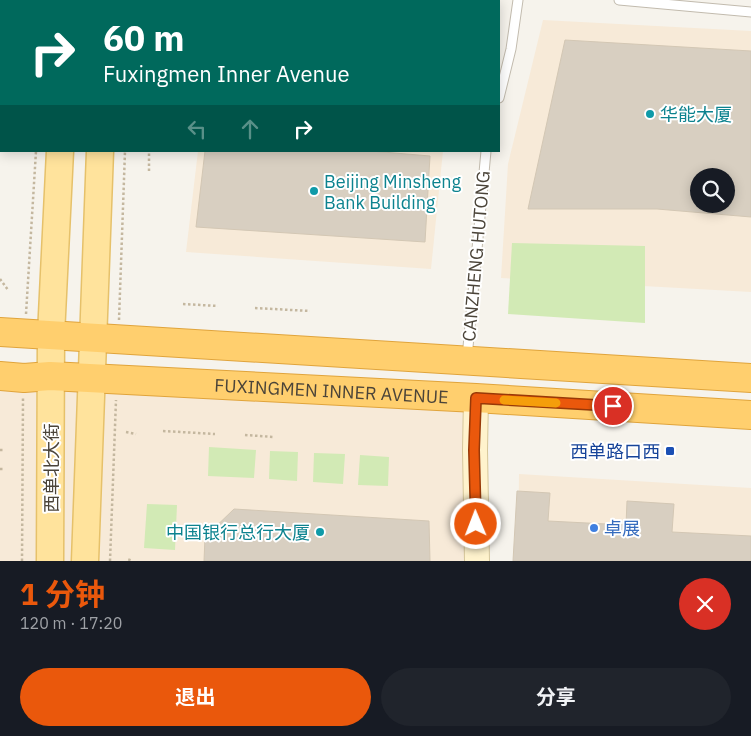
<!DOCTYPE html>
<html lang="zh">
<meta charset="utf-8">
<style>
body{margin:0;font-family:"IBM Plex Sans","Noto Sans SC",sans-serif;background:#20242c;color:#f1f3f6;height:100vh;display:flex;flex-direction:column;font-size:19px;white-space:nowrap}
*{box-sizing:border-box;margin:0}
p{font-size:16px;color:#9ea1a6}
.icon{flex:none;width:28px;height:28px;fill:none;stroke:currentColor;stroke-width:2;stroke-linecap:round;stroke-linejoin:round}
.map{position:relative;height:561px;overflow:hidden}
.sheet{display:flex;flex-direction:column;background:#171b24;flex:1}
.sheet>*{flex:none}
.hud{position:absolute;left:0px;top:0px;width:500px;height:152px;box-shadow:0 2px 12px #0003;background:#00695c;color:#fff;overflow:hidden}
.tools{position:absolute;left:690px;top:168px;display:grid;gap:10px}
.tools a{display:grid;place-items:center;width:45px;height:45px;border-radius:50%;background:#171b24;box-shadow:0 2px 12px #0003;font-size:25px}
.pin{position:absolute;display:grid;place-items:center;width:42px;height:42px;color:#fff;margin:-21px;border:2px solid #fff;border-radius:50%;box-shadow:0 1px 5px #0007}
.me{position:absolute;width:55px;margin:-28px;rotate:359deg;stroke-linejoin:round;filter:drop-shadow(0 0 4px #0008)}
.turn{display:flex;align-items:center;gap:18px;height:105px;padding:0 20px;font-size:22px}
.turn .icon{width:65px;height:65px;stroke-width:2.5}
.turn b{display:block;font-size:35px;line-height:42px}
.lanes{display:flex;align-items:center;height:48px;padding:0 20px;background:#0003;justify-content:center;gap:25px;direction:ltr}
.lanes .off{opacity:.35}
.round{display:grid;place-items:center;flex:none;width:52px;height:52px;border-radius:26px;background:#20242c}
.head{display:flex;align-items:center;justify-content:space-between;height:85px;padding:0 20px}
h1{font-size:30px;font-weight:700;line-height:38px;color:#ea580c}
.primary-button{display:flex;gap:10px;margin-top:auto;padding:10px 20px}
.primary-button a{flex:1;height:58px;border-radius:30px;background:#ea580c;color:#fff;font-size:20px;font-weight:700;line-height:58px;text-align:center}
.primary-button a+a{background:#20242c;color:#f1f3f6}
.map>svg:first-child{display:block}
.commercial{fill:#f7ead8;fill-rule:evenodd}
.green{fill:#d2eab5}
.building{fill:#d8cfc1;stroke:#d3c7b4;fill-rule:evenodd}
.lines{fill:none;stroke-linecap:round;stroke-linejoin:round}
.lane-casing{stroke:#c2bbae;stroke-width:11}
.secondary-casing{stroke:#d6c79b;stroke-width:26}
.primary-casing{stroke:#e6c16a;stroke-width:29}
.highway-casing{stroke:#e0a43c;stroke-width:30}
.path{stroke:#c4b79f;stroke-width:2.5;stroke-dasharray:2.5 2.5;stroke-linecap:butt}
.lane{stroke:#fff;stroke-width:9}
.secondary{stroke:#fff3cd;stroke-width:24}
.primary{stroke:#ffe39c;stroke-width:26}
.highway{stroke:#ffcf6e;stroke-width:28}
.route-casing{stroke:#983908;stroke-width:12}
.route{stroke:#ea580c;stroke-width:9}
.slow{stroke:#f59e0b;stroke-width:9}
.culture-dot{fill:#0f9aa8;stroke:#fff;stroke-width:2}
.transit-dot{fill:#1a4fb4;stroke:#fff;stroke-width:2}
.shop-dot{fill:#3f7fe0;stroke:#fff;stroke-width:2}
.labels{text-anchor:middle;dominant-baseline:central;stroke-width:4;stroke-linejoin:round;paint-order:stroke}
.culture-label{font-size:18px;fill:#0d838f;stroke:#fff;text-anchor:start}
.street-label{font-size:18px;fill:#4b4439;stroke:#fff}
.transit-label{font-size:18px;fill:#164399;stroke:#fff;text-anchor:end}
.shop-label{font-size:18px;fill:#366cbe;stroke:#fff;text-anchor:start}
</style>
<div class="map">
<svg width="751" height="561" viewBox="0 0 751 561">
<rect width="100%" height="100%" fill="#f6f3ec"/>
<g class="commercial">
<polygon points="214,0 491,0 491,1"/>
<path d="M543,20l208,11v261l-250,-14 7,-114zM699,176h27v28h-27z"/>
<polygon points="198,151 443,151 431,269 186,252"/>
<polygon points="0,369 476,398 479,561 0,561"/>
<polygon points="519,474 751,488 751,561 518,561"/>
</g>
<g class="green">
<polygon points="512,243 645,246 645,323 508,314"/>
<polygon points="209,447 256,450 254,478 208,476"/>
<polygon points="270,451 298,452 297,481 269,479"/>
<polygon points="314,453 345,454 343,484 313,482"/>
<polygon points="360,455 389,457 388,486 358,485"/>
<polygon points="147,504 177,505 175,550 144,548"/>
</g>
<g class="building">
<path d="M565,40l186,11v166l-94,-8h-129zM699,176h27v28h-27z"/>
<polygon points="205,151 371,151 430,156 425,242 196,227"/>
<polygon points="517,491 550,493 548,521 626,525 627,501 674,504 672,532 751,536 751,561 513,561"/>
<polygon points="234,509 429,521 430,561 204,561 205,537"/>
</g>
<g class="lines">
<defs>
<g id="lane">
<polyline points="619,0 751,12"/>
<polyline points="499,98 511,49 518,0"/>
<polyline points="467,358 486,151"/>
</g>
<polyline id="secondary" points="476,398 475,450 477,561"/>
<g id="primary">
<polyline points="66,1 66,0"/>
<polyline points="105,1 105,0"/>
<polyline points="50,561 51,335 60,151"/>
<polyline points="85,561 100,151"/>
</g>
<g id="highway">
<polyline points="0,332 751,378"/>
<path id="s1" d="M0,376l24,2 26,-2 426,22 275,17"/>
</g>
</defs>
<use href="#lane" class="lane-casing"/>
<use href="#secondary" class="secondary-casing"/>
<use href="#primary" class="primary-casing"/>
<use href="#highway" class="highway-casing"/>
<g class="path">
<polyline points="130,1 130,0"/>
<polyline points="140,1 140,0"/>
<polyline points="149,171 149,151"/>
<polyline points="0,279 8,290"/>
<polyline points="183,304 218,306"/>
<polyline points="255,308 310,311"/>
<polyline points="26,314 36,151"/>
<polyline points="119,320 125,151"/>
<polyline points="163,431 215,434"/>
<polyline points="126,432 136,434"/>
<polyline points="245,435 274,437"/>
<polyline points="0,450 5,450"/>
<polyline points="0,469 4,469"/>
<polyline points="22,561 23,397"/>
<polyline points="110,561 116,400"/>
<polyline points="129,561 130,558"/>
</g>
<use href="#lane" class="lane"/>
<use href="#secondary" class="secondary"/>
<use href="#primary" class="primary"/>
<use href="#highway" class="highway"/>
</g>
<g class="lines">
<defs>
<polyline id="route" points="476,524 474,450 476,398 613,406"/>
</defs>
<use href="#route" class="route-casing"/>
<use href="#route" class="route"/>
<polyline class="slow" points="504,400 556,403"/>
</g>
<g class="culture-dot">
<circle cx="650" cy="114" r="5"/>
<circle cx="314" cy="191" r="5"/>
<circle cx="320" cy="532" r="5"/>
</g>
<rect class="transit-dot" x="665" y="446" width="10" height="10" rx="2.5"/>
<circle class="shop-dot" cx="594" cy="528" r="5"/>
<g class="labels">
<g class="culture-label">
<text x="660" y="114">华能大厦</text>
<text x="324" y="181">Beijing Minsheng<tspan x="324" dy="21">Bank Building</tspan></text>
<text x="310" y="532" text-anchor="end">中国银行总行大厦</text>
</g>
<g class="street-label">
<text transform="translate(476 256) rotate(-85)">CANZHENG HUTONG</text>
<text stroke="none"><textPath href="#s1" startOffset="332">FUXINGMEN INNER AVENUE</textPath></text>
<text transform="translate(51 468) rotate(-90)">西单北大街</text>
</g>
<g class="transit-label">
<text x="660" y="451">西单路口西</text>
</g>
<g class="shop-label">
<text x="604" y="528">卓展</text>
</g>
</g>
</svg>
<div class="tools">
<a><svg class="icon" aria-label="search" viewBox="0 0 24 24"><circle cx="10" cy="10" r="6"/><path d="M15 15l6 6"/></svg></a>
</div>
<div class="pin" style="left:613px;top:406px;background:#d93025"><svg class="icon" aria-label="arrive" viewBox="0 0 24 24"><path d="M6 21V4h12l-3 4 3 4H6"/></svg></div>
<svg class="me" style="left:476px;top:524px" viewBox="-20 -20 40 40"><circle r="17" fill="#ea580c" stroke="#fff" stroke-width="3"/><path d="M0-11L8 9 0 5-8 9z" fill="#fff"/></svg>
<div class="hud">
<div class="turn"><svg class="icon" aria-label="right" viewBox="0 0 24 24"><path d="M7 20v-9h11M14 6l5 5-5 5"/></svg><div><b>60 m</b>Fuxingmen Inner Avenue</div></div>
<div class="lanes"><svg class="icon off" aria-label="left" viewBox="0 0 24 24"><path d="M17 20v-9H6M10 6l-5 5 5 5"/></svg><svg class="icon off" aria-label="ahead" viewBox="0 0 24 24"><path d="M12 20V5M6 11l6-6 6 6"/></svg><svg class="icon" aria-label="right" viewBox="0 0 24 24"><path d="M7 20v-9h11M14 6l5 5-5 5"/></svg></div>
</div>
</div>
<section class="sheet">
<div class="head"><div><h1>1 分钟</h1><p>120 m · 17:20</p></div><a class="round" style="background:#d93025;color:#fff"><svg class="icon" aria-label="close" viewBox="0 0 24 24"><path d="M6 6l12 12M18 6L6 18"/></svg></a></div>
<div class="primary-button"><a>退出</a><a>分享</a></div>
</section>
